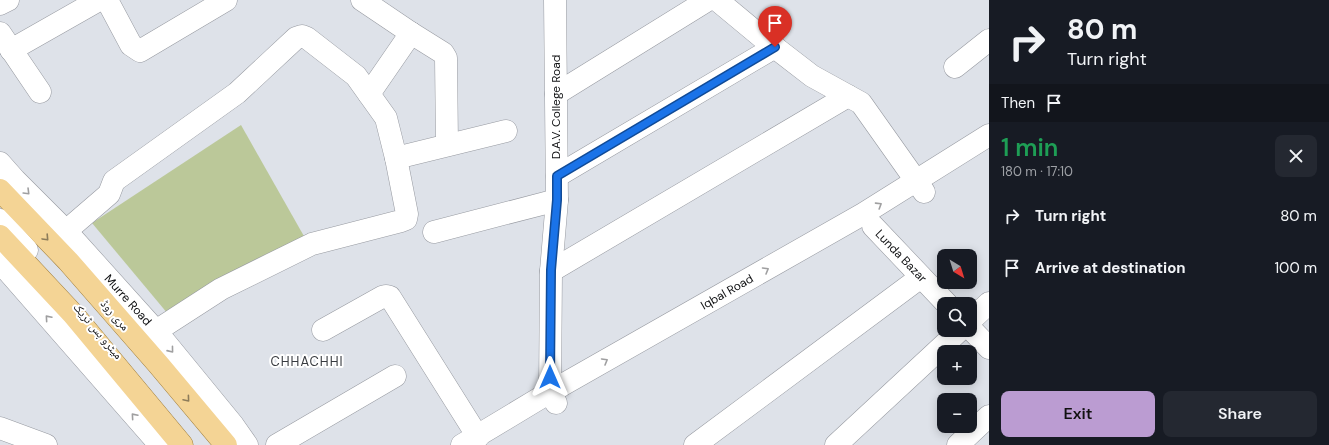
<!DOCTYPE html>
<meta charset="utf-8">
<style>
body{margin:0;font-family:"DM Sans","Noto Naskh Arabic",sans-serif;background:#242831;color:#f1f3f6;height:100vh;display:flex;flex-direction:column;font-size:15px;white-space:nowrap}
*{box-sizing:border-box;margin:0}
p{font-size:13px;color:#9ea1a6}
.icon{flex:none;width:22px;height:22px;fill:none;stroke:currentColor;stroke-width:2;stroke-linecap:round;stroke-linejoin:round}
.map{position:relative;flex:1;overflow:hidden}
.panel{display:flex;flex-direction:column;background:#171b24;width:340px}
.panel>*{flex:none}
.hud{background:#171b24;color:#f1f3f6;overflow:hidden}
.needle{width:26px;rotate:142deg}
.fabs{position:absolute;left:937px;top:249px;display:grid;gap:8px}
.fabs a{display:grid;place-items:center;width:40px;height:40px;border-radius:8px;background:#171b24;box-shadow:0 2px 10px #0003;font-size:20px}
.pin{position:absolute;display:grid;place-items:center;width:34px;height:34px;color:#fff;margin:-41px -17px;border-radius:50% 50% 50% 0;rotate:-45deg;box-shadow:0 0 4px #0007}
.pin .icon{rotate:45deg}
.me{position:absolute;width:44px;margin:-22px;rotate:0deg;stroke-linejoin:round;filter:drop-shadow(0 0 3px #0008)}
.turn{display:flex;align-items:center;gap:14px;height:84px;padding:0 12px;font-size:18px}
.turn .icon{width:52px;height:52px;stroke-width:2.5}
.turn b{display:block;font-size:28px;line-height:34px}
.then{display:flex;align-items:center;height:38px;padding:0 12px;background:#0003;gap:8px;font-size:15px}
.round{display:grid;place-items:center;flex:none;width:42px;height:42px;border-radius:8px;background:#242831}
.head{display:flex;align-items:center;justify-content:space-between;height:68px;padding:0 12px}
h1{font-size:24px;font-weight:600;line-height:30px;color:#1e9e55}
.primary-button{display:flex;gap:8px;margin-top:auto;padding:8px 12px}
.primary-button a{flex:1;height:46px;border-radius:8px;background:#bb9cd2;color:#111;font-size:16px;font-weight:600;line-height:46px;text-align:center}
.primary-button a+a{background:#242831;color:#f1f3f6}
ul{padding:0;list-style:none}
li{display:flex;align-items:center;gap:12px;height:52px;padding:0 12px}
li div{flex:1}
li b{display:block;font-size:15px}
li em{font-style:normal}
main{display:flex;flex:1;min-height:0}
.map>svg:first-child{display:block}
.green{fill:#bbc899}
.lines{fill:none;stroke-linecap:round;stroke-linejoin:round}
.minor-casing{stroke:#979aa1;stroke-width:23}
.major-casing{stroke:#9f7d39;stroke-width:23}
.minor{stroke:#fff;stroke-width:22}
.major{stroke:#f4d495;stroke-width:22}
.oneway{stroke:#9f9fa0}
.oneway2{stroke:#8d7c5a}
.route-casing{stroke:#114b97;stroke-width:10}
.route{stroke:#1a73e8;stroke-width:7}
.labels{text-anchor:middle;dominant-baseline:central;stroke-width:4;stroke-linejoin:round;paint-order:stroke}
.street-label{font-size:12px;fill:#0f1012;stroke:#fff}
.neighbourhood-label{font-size:13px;letter-spacing:1px;fill:#383b40;stroke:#fff}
</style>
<main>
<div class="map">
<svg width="989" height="445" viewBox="0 0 989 445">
<rect width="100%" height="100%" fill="#dee2e9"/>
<polygon class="green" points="241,125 305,238 168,314 92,223"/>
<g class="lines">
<defs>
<g id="minor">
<polyline points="107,0 131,45 140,51 226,0"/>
<polyline points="362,0 411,33 443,53 446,58 447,145"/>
<polyline points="555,0 557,200 551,271 550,392 556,403"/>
<polyline points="717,0 764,39 812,76 861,103 924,192"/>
<polyline points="0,4 8,0"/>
<polyline points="0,33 40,92"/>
<polyline points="11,50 99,0"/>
<polyline points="955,67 989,40"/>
<polyline points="369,94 411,33"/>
<polyline points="556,94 708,0"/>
<polyline points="396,158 506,131"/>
<polyline points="0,163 15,180 66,231 156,331 233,425 247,445"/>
<polyline points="557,176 775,47"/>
<polyline points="0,220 27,250"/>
<polyline points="873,226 947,304"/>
<polyline points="66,231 109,194 114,181 237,93 296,38 302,36 307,38 356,76 386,118 396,158 407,214 406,219 401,221 312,244 221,289 156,331"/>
<polyline points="434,232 557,200"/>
<polyline points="0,262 160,445"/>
<polyline points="551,271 848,96"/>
<polyline points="970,321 989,303"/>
<polyline points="970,328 989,348"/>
<polyline points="323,330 382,297 386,296 390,297 478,437"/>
<polyline points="0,428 46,445"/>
<polyline points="277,445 395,376"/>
<polyline points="462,445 550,392 863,214 989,135"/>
<polyline points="695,445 921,277"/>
<polyline points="836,445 960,330"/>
<polyline points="958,445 989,416"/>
</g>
<g id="major">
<polyline points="0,190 68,261 158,364 226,445"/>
<polyline points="0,236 73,314 182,445"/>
</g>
</defs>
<use href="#minor" class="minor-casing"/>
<use href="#major" class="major-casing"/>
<use href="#minor" class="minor"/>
<use href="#major" class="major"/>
</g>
<defs><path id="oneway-chevron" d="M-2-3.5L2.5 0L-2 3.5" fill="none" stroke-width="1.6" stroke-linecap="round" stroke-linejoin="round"/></defs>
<g class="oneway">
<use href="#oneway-chevron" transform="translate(27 192) rotate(45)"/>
<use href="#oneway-chevron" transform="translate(879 205) rotate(-32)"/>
<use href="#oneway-chevron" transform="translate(766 270) rotate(-30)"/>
<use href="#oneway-chevron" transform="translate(48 318) rotate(-131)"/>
<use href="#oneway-chevron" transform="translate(171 350) rotate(51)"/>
<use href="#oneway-chevron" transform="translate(605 361) rotate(-30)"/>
<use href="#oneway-chevron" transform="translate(134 416) rotate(-131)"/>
</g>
<g class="oneway2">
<use href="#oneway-chevron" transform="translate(46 238) rotate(47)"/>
<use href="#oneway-chevron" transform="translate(187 399) rotate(50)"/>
</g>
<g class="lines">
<defs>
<polyline id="route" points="550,377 551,270 557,200 557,176 775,47"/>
</defs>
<use href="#route" class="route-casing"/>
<use href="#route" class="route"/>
</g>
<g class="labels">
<g class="street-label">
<text transform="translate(556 107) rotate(-90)">D.A.V. College Road</text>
<text transform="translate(901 256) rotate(46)">Lunda Bazar</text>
<text transform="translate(727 292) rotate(-30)">Iqbal Road</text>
<text transform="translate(128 300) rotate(48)">Murre Road</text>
<text transform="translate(115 315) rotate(49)">مری روڈ</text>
<text transform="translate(98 331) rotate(50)">میٹرو بس ٹریک</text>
</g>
<g class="neighbourhood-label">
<text x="307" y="361">CHHACHHI</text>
</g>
</g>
</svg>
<div class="fabs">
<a><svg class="needle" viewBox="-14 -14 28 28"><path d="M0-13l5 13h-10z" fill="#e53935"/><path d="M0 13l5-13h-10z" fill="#9ea1a6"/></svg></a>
<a><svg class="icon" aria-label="search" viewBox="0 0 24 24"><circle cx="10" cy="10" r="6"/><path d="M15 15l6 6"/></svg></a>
<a>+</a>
<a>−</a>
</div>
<div class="pin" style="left:775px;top:47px;background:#d93025"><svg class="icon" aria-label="arrive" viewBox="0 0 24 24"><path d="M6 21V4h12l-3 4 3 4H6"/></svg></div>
<svg class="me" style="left:550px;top:377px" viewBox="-20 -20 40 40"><path d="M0-17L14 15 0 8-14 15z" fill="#1a73e8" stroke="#fff" stroke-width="4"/></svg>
</div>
<section class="panel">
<div class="hud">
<div class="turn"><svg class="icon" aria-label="right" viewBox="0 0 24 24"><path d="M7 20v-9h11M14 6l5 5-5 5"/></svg><div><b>80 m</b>Turn right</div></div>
<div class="then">Then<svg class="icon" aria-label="arrive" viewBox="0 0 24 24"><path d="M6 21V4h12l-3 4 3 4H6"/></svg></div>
</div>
<div class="head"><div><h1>1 min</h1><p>180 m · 17:10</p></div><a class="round"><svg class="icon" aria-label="close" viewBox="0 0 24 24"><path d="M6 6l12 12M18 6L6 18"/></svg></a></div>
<ul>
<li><svg class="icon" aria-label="right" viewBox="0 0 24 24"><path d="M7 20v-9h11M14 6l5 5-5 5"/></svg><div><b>Turn right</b></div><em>80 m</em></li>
<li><svg class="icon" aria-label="arrive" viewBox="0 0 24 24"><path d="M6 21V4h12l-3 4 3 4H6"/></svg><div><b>Arrive at destination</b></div><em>100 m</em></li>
</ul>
<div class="primary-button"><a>Exit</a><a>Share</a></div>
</section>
</main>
